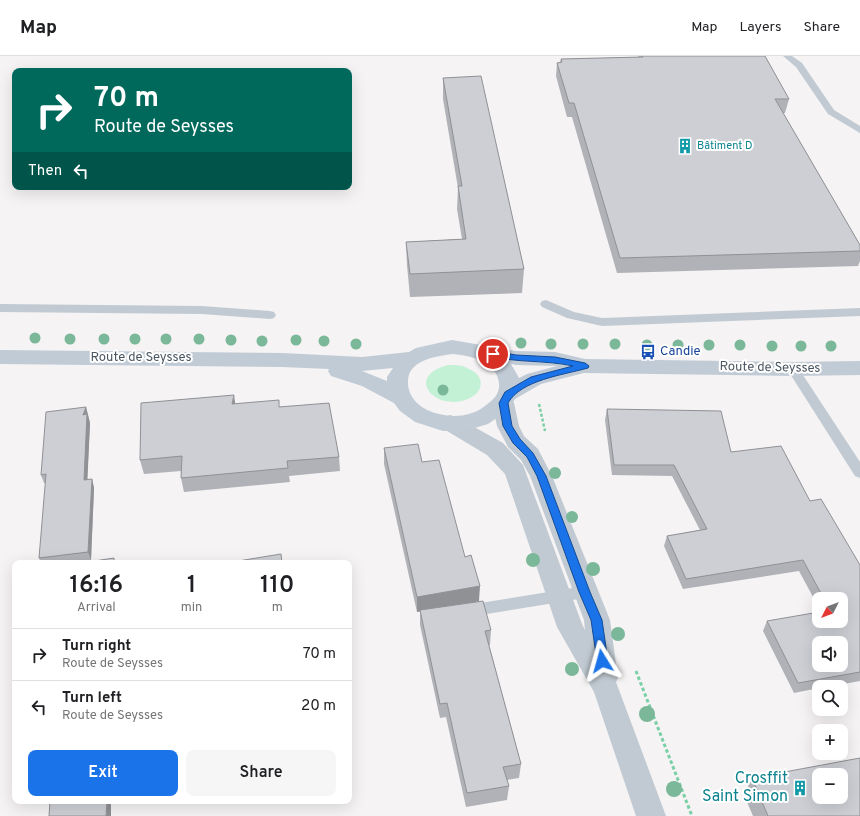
<!DOCTYPE html>
<meta charset="utf-8">
<style>
body{margin:0;font-family:Overpass,sans-serif;background:#f6f6f6;color:#202124;height:100vh;display:flex;flex-direction:column;font-size:15px;white-space:nowrap}
*{box-sizing:border-box;margin:0}
p{font-size:13px;color:#757577}
.icon{flex:none;width:22px;height:22px;fill:none;stroke:currentColor;stroke-width:2;stroke-linecap:round;stroke-linejoin:round}
.map{position:relative;flex:1;overflow:hidden}
.panel{position:absolute;left:12px;top:504px;width:340px;height:244px;display:flex;flex-direction:column;background:#fff;border-radius:8px;box-shadow:0 4px 16px #0002}
.panel>*{flex:none}
.banner{position:absolute;left:12px;top:12px;width:340px;height:122px;border-radius:8px;box-shadow:0 4px 16px #0002;background:#00695c;color:#fff;overflow:hidden}
.needle{width:26px;rotate:228deg}
.fabs{position:absolute;left:812px;top:536px;display:grid;gap:8px}
.fabs a{display:grid;place-items:center;width:36px;height:36px;border-radius:8px;background:#fff;box-shadow:0 4px 16px #0002;font-size:20px}
.pin{position:absolute;display:grid;place-items:center;width:34px;height:34px;color:#fff;margin:-17px;border:2px solid #fff;border-radius:50%;box-shadow:0 1px 4px #0007}
.me{position:absolute;width:44px;margin:-22px;rotate:352deg;stroke-linejoin:round;filter:drop-shadow(0 0 3px #0008)}
.turn{display:flex;align-items:center;gap:14px;height:84px;padding:0 16px;font-size:18px}
.turn .icon{width:52px;height:52px;stroke-width:2.5}
.turn b{display:block;font-size:28px;line-height:34px}
.then{display:flex;align-items:center;height:38px;padding:0 16px;background:#0003;gap:8px;font-size:15px}
.eta{display:flex;justify-content:space-evenly;align-items:center;height:68px;text-align:center}
.eta b{font-size:24px;font-weight:600;line-height:28px}
.button{display:flex;gap:8px;margin-top:auto;padding:8px 16px}
.button a{flex:1;height:46px;border-radius:8px;background:#1a73e8;color:#fff;font-size:16px;font-weight:600;line-height:46px;text-align:center}
.button a+a{background:#f6f6f6;color:#202124}
ul{padding:0;list-style:none}
li{display:flex;align-items:center;gap:12px;height:52px;padding:0 16px;border-top:1px solid #e0e0e0}
li div{flex:1}
li b{display:block;font-size:15px}
li em{font-style:normal}
header{display:flex;align-items:center;gap:24px;box-sizing:border-box;height:56px;padding:0 20px;background:#fff;border-bottom:1px solid #e0e0e0}
header strong{font-size:19px}
nav{display:flex;gap:22px;margin-inline-start:auto;font-size:14px}
.map>svg:first-child{display:block}
.green{fill:#c3f1d5}
.lines{fill:none;stroke-linecap:round;stroke-linejoin:round}
.path-far1{stroke:#7ad0a6;stroke-width:2.5;stroke-dasharray:3 2;stroke-linecap:butt}
.path{stroke:#7ad0a6;stroke-width:3;stroke-dasharray:3.5 2.5;stroke-linecap:butt}
.service{fill:#c1cad2;fill-rule:evenodd}
.minor{fill:#c1cad2;fill-rule:evenodd}
.secondary{fill:#c1cbd6;fill-rule:evenodd}
.tree{fill:#7bb799}
.wall{fill:#b0b2b7}
.shaded-wall{fill:#909195}
.building{fill:#cdcfd5;stroke:#909195;fill-rule:evenodd}
.route{fill:#1a73e8;stroke:#114b97}
.labels{text-anchor:middle;dominant-baseline:central;stroke-width:4;stroke-linejoin:round;paint-order:stroke}
.far-culture-label{font-size:11px;fill:#0d838f;stroke:#fff;text-anchor:start}
.transit-label{font-size:13px;fill:#164399;stroke:#fff;text-anchor:start}
.street-label{font-size:13px;fill:#4a5661;stroke:#fff}
.near-culture-label{font-size:16px;fill:#0d838f;stroke:#fff;text-anchor:end}
</style>
<header>
<strong>Map</strong>
<nav><a>Map</a><a>Layers</a><a>Share</a></nav>
</header>
<div class="map">
<svg width="860" height="760" viewBox="0 0 860 760">
<rect width="100%" height="100%" fill="#f5f3f3"/>
<path class="green" d="M448,309c8,0 15,0 21,4 15,6 16,22 1,29 -32,16 -68,-21 -22,-33z"/>
<g class="lines">
<polyline class="path-far1" points="539,348 545,375"/>
<polyline class="path" points="636,615 692,760"/>
<g class="service">
<polygon points="783,0 792,0 802,7 834,54 860,70 860,77 828,58 796,11"/>
<polygon points="546,244 574,256 602,262 860,252 860,260 602,270 567,262 542,251 540,248 542,245"/>
<polygon points="0,248 202,250 270,255 274,256 276,259 274,262 270,263 202,258 0,256"/>
<polygon points="793,309 797,310 860,406 860,422 855,420 787,313 789,310"/>
<polygon points="585,530 590,532 592,536 590,540 585,542 468,561 463,559 460,555 463,551 468,549"/>
</g>
<polygon class="minor" points="503,340 511,342 514,347 519,370 524,380 538,393 552,420 610,564 618,622 616,626 666,760 636,760 594,636 557,571 505,418 487,399 442,372 439,367 442,362 450,359 458,362 503,387 523,409 582,568 585,574 584,564 530,420 521,404 508,391 497,370 492,347 495,342"/>
<path class="secondary" d="M452,284l64,11 39,1 30,7 208,3 67,-1v14l-67,1 -209,-3 -43,11 -26,15 -7,11 -20,14 -20,6 -25,1 -28,-9 -15,-11 -6,-8 -32,-17 -31,-10 -3,-5 1,-2 -47,-2 -282,-3v-14l282,3 80,4 47,-5 7,-4zM452,298c18,1 45,8 47,29 1,8 -3,14 -9,19 -6,5 -13,10 -21,12 -21,6 -58,-2 -61,-29 0,-6 0,-12 5,-17 9,-10 26,-12 39,-14zM511,308l5,1 41,1 -30,8 -8,4zM393,312l-6,9v4l-25,-10z"/>
</g>
<g class="tree">
<circle cx="35" cy="282" r="5.5"/>
<circle cx="70" cy="283" r="5.5"/>
<circle cx="104" cy="283" r="5.5"/>
<circle cx="135" cy="283" r="5.5"/>
<circle cx="166" cy="283" r="5.5"/>
<circle cx="199" cy="283" r="5.5"/>
<circle cx="231" cy="284" r="5.5"/>
<circle cx="296" cy="284" r="5.5"/>
<circle cx="262" cy="285" r="5.5"/>
<circle cx="324" cy="285" r="5.5"/>
<circle cx="521" cy="287" r="5.5"/>
<circle cx="356" cy="288" r="5.5"/>
<circle cx="551" cy="288" r="5.5"/>
<circle cx="583" cy="288" r="5.5"/>
<circle cx="615" cy="288" r="5.5"/>
<circle cx="647" cy="289" r="5.5"/>
<circle cx="678" cy="289" r="5.5"/>
<circle cx="709" cy="289" r="5.5"/>
<circle cx="740" cy="289" r="5.5"/>
<circle cx="772" cy="290" r="5.5"/>
<circle cx="801" cy="290" r="5.5"/>
<circle cx="831" cy="290" r="5.5"/>
<circle cx="443" cy="334" r="5.5"/>
<circle cx="555" cy="417" r="6"/>
<circle cx="572" cy="461" r="6"/>
<circle cx="533" cy="504" r="7"/>
<circle cx="593" cy="513" r="7"/>
<circle cx="618" cy="578" r="7"/>
<circle cx="572" cy="613" r="7"/>
<circle cx="647" cy="658" r="8"/>
<circle cx="674" cy="733" r="8"/>
</g>
<g class="wall">
<polygon points="638,0 765,0 789,43 785,57 783,57 860,189 860,205 858,210 617,217 572,61 567,61 556,20 557,7 560,6 561,3 638,1"/>
<polygon points="443,22 524,213 522,237 410,241 407,209 406,186 462,183 457,153 458,132 443,43"/>
<polygon points="235,348 280,351 339,401 340,415 289,420 290,426 184,436 181,422 181,415 144,418 140,404"/>
<polygon points="86,351 90,367 87,424 92,423 94,432 91,504 70,507 41,507 39,502 46,427 44,427 41,419"/>
<polygon points="607,353 731,396 810,445 860,509 860,625 827,631 819,631 819,632 794,637 763,575 767,565 819,565 841,543 819,543 819,552 799,515 683,533 664,490 667,480 700,474 672,420 612,419 605,364"/>
<polygon points="384,392 422,406 465,501 479,545 491,574 490,589 489,589 521,708 519,722 507,724 509,730 507,744 466,751 446,661 440,662 420,569 420,555 417,556 384,408"/>
<polygon points="752,722 860,760 753,760 744,739"/>
</g>
<g class="shaded-wall">
<polygon points="234,339 236,353 232,348"/>
<polygon points="86,351 90,367 87,433 84,424 83,359"/>
<polygon points="92,423 94,432 91,504 88,496"/>
<polygon points="480,530 479,545 417,556 417,541"/>
<polygon points="107,745 111,745 111,760 106,760"/>
</g>
<g class="building">
<polygon points="642,0 765,0 789,43 775,43 860,189 860,195 620,202 574,47 569,47 557,7 562,6 561,3 643,1"/>
<polygon points="481,20 524,213 410,218 406,186 466,183 458,130 462,130 443,22"/>
<polygon points="234,339 232,348 279,344 279,351 329,347 339,401 287,405 288,412 181,422 182,400 140,404 141,347"/>
<polygon points="86,351 83,359 87,358 84,424 92,423 88,496 39,502 46,418 41,419 46,356"/>
<path d="M607,353l114,2 10,41 50,-6 29,55 11,-2 39,66v107l-62,11 -31,-62 52,-9v9h22v-22h-17l-21,-39 -117,19 -19,-43 40,-7 -33,-64h-60zM819,587h22v22h-22z"/>
<polygon points="418,388 422,406 439,404 465,501 471,499 480,530 417,541 384,392"/>
<polygon points="281,498 282,507 226,507"/>
<polygon points="114,502 114,507 81,507"/>
<polygon points="483,545 491,574 485,575 521,708 503,711 509,730 467,737 447,647 440,648 420,554"/>
<path d="M860,702v58h-92l-16,-38zM819,719h22v22h-22z"/>
<polygon points="50,745 107,745 106,760 49,760"/>
</g>
<path class="route" d="M493,295l23,4 39,2 30,6 4,3 -1,2c-25,7 -67,12 -80,35l4,23 8,13 13,14 13,23 44,116 12,28 6,41 -2,3 -4,2 -3,-2 -2,-3 -6,-41 -12,-28 -42,-116 -10,-19 -14,-14 -10,-17 -4,-23 6,-11 26,-15 42,-11c-27,-6 -56,-3 -83,-10l-1,-2 1,-2z"/>
<defs>
<symbol id="building-bare" viewBox="-9 -9 18 18"><path d="M-4-6H4V6H1V3H-1V6H-4ZM-2.5-4.3h1.7v1.8h-1.7ZM.8-4.3h1.7v1.8H.8ZM-2.5-1h1.7V.8h-1.7ZM.8-1h1.7V.8H.8Z" fill="#0f9aa8" stroke="#fff" stroke-width="2.5" paint-order="stroke"/></symbol>
<symbol id="bus-bare" viewBox="-9 -9 18 18"><path d="M-5-6H5V4H4V6H2V4H-2V6H-4V4H-5ZM-3.5-4V0h7V-4ZM-3.5 1.2v1.5H-2V1.2ZM2 1.2v1.5H3.5V1.2Z" fill="#1a4fb4" stroke="#fff" stroke-width="2.5" paint-order="stroke"/></symbol>
</defs>
<g fill-rule="evenodd">
<use href="#building-bare" x="674" y="79" width="22" height="22"/>
<use href="#bus-bare" x="637" y="285" width="22" height="22"/>
<use href="#building-bare" x="789" y="721" width="22" height="22"/>
</g>
<g class="labels">
<g class="far-culture-label">
<text x="697" y="90">Bâtiment D</text>
</g>
<g class="transit-label">
<text x="660" y="296">Candie</text>
</g>
<g class="street-label">
<text x="141" y="302">Route de Seysses</text>
<text transform="translate(770 312) rotate(1)">Route de Seysses</text>
</g>
<g class="near-culture-label">
<text x="788" y="723">Crosffit<tspan x="788" dy="18">Saint Simon</tspan></text>
</g>
</g>
</svg>
<div class="fabs">
<a><svg class="needle" viewBox="-14 -14 28 28"><path d="M0-13l5 13h-10z" fill="#e53935"/><path d="M0 13l5-13h-10z" fill="#757577"/></svg></a>
<a><svg class="icon" aria-label="sound" viewBox="0 0 24 24"><path d="M4 9h4l5-4v14l-5-4H4zM17 9q2 3 0 6"/></svg></a>
<a><svg class="icon" aria-label="search" viewBox="0 0 24 24"><circle cx="10" cy="10" r="6"/><path d="M15 15l6 6"/></svg></a>
<a>+</a>
<a>−</a>
</div>
<div class="pin" style="left:493px;top:298px;background:#d93025"><svg class="icon" aria-label="arrive" viewBox="0 0 24 24"><path d="M6 21V4h12l-3 4 3 4H6"/></svg></div>
<svg class="me" style="left:602px;top:605px" viewBox="-20 -20 40 40"><path d="M0-17L14 15 0 8-14 15z" fill="#1a73e8" stroke="#fff" stroke-width="4"/></svg>
<div class="banner">
<div class="turn"><svg class="icon" aria-label="right" viewBox="0 0 24 24"><path d="M7 20v-9h11M14 6l5 5-5 5"/></svg><div><b>70 m</b>Route de Seysses</div></div>
<div class="then">Then<svg class="icon" aria-label="left" viewBox="0 0 24 24"><path d="M17 20v-9H6M10 6l-5 5 5 5"/></svg></div>
</div>
<section class="panel">
<div class="eta">
<div><b>16:16</b><p>Arrival</p></div>
<div><b>1</b><p>min</p></div>
<div><b>110</b><p>m</p></div>
</div>
<ul>
<li><svg class="icon" aria-label="right" viewBox="0 0 24 24"><path d="M7 20v-9h11M14 6l5 5-5 5"/></svg><div><b>Turn right</b><p>Route de Seysses</p></div><em>70 m</em></li>
<li><svg class="icon" aria-label="left" viewBox="0 0 24 24"><path d="M17 20v-9H6M10 6l-5 5 5 5"/></svg><div><b>Turn left</b><p>Route de Seysses</p></div><em>20 m</em></li>
</ul>
<div class="button"><a>Exit</a><a>Share</a></div>
</section>
</div>
